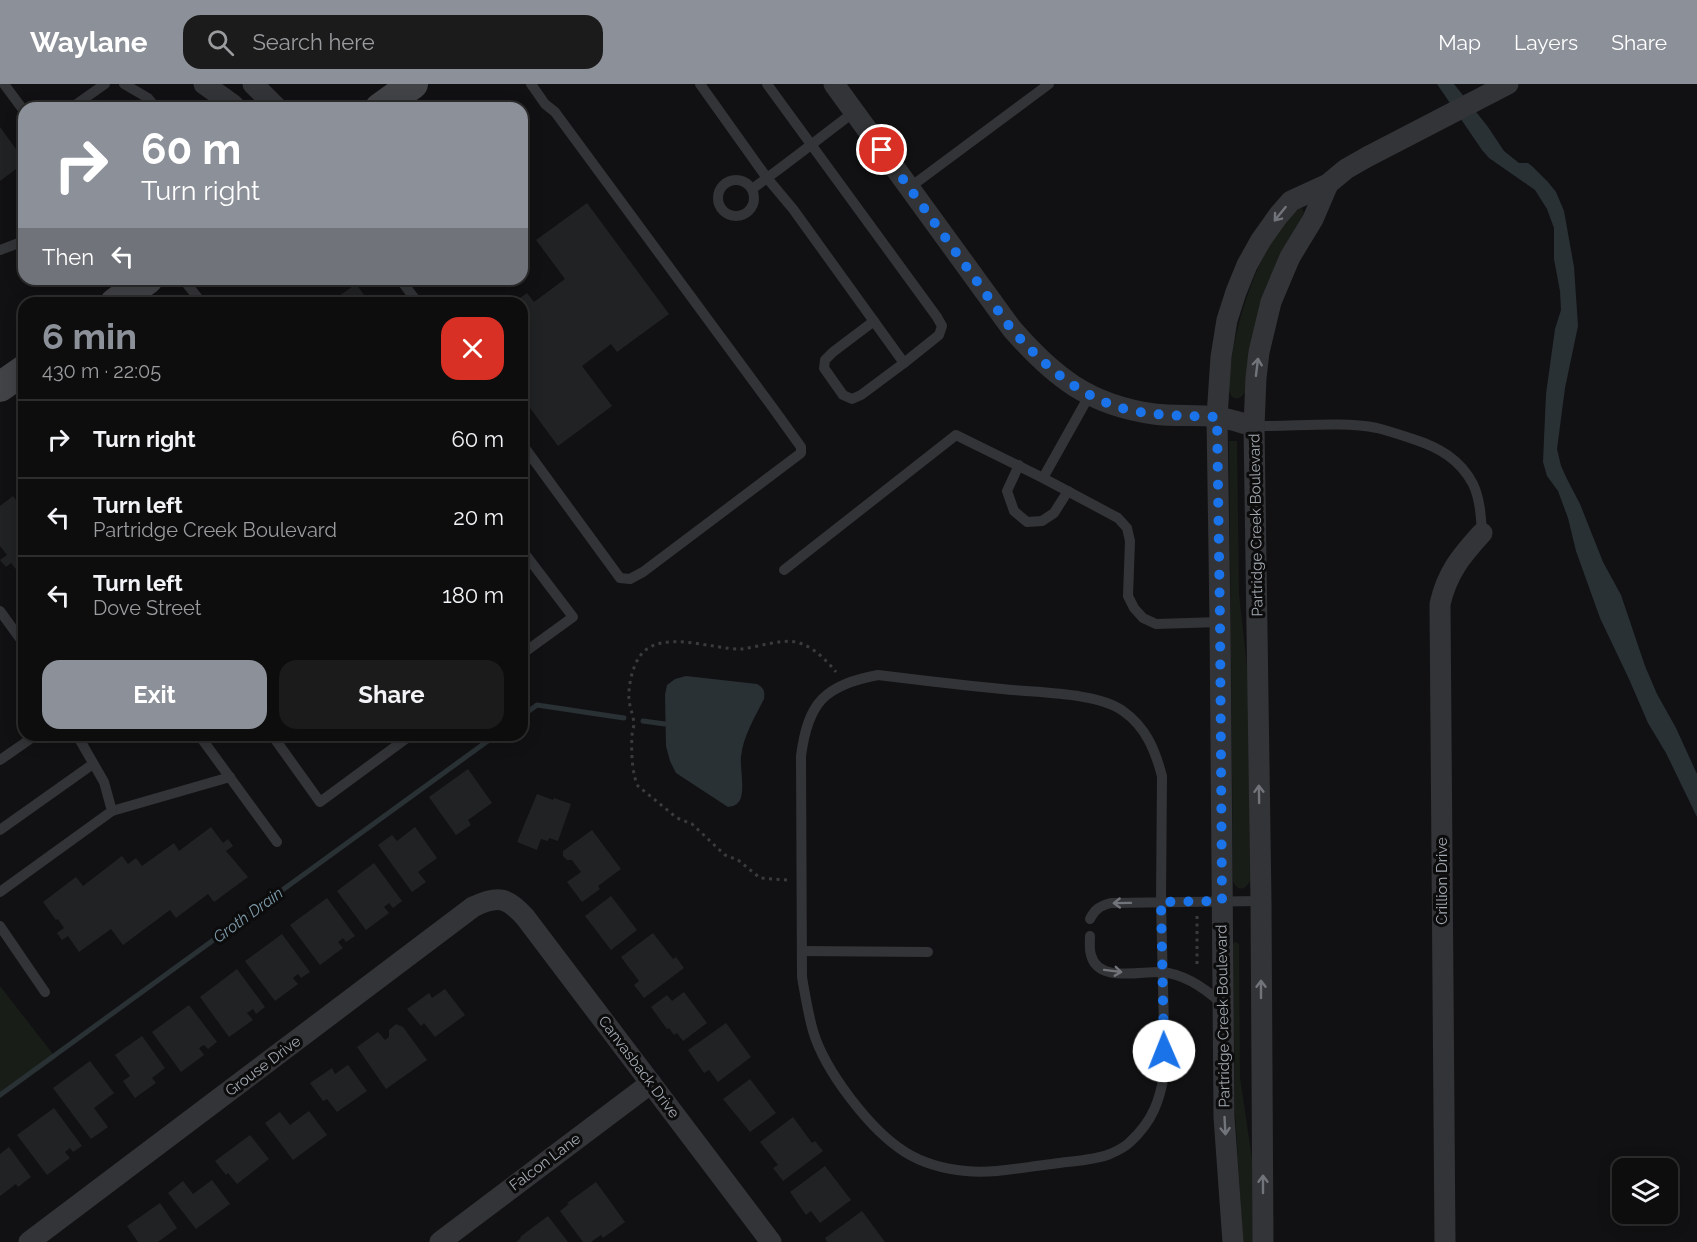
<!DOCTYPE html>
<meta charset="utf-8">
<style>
body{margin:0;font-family:Raleway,sans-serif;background:#1b1b1c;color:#f1f3f6;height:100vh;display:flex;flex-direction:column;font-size:22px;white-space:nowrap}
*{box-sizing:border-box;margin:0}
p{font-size:20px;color:#9a9c9e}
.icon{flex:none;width:33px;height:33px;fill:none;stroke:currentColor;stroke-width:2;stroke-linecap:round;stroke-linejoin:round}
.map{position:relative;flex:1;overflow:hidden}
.drawer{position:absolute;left:18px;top:213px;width:510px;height:444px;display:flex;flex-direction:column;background:#0d0d0e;border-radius:18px;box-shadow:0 3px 15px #0003,0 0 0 2px #2d2d2e}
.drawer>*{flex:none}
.hud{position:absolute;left:18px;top:18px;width:510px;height:183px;border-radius:18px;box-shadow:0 3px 15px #0003,0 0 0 2px #2d2d2e;background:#8c9099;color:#fff;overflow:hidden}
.controls{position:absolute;left:1612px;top:1074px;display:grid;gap:12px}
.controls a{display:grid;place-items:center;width:66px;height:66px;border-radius:12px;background:#0d0d0e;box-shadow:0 3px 15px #0003,0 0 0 2px #2d2d2e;font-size:30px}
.pin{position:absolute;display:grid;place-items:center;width:51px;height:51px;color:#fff;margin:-26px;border:3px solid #fff;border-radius:50%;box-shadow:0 2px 6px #0007}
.me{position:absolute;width:66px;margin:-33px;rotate:359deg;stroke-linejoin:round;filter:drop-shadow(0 0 4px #0008)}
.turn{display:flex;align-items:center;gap:21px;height:126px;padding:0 24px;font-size:27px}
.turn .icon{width:78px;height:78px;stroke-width:2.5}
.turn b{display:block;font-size:42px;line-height:51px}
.then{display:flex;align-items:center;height:57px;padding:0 24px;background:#0003;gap:12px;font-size:22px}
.round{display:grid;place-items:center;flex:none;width:63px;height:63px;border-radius:18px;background:#1b1b1c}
.overview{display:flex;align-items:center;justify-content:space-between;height:102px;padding:0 24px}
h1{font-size:36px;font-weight:700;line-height:45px;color:#8c9099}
.cta{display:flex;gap:12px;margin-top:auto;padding:12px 24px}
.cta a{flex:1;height:69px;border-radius:18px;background:#8c9099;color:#fff;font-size:24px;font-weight:700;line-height:69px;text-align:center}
.cta a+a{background:#1b1b1c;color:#f1f3f6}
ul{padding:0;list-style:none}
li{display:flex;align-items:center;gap:18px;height:78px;padding:0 24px;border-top:2px solid #2d2d2e}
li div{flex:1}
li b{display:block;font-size:22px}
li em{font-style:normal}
header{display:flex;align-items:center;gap:36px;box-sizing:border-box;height:84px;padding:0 30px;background:#8c9099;color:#fff}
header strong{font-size:28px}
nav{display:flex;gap:33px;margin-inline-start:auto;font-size:21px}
.search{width:420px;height:54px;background:#1b1b1c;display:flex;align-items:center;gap:15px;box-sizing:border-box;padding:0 21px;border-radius:18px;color:#9a9c9e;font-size:22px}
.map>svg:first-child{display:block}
.green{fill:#181d18}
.water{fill:#293135}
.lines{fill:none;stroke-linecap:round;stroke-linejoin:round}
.stream{stroke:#293135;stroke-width:5}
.building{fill:#212223}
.path{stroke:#393b3e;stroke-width:3;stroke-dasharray:3 4.5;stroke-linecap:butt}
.lane{stroke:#333437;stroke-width:10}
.street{stroke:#333437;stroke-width:21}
.secondary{stroke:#414347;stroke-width:30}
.oneway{stroke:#71757b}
.route{stroke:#1a73e8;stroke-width:10;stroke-dasharray:0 18}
.labels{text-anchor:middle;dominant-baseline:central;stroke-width:6;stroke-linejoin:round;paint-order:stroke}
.street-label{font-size:15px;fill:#a4aab2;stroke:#0c0c0d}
.water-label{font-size:16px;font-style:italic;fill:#7e9aa9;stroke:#0c0c0d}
</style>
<header>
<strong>Waylane</strong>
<div class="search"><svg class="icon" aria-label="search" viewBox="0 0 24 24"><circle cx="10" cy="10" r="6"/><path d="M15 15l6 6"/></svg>Search here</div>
<nav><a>Map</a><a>Layers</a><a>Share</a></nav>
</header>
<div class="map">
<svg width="1697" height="1158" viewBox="0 0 1697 1158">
<rect width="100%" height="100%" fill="#111113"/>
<g class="green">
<path d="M1300,124h2l2,5 -23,39 -36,140c-5,10 -16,8 -16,-4 0,-50 30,-150 71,-180z"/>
<path d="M1229,357h8l2,153 9,81 2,206c-5,10 -13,10 -17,0z"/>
<polygon points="1235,858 1239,860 1240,993 1252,1075 1253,1158 1243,1158 1235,1028 1233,860"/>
<polygon points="0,902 56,974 0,1014"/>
</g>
<g class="water">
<polygon points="1437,0 1454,0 1488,43 1504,67 1519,79 1528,79 1533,83 1548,98 1556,108 1564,127 1574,183 1578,242 1565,304 1557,365 1561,382 1567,395 1580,420 1603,478 1621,511 1645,582 1657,610 1676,644 1697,690 1697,733 1666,669 1648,639 1629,595 1600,534 1576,467 1568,434 1558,407 1547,392 1543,378 1546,310 1555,245 1561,226 1560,207 1554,175 1554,144 1547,125 1535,106 1489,74 1482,66"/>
<path d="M686,592l71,8c7,4 8,7 7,15 -9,18 -21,37 -23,58 -1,12 4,32 -1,43 -3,5 -6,6 -12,7l-52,-34 -6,-12 -4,-15 -1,-51 2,-10 8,-6z"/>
</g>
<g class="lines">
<g class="stream">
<polyline points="522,632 537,621 624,634"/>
<polyline points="643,637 665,640"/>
<polyline points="0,1011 496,651"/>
</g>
</g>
<g class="building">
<polygon points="0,43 24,76 24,79 0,97"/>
<polygon points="587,119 669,230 617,268 611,260 582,282 612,322 558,362 522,313 522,219 513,219 527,209 534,218 565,195 536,156"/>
<polygon points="356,200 370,219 329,219"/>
<polygon points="13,412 19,420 24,416 24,495 11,479 6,483 0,476 7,471 0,462 0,422"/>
<polygon points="468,685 492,719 468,736 471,741 456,751 429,713"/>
<polygon points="537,710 553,716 554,714 571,720 558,757 549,754 548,757 541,755 537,766 517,758"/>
<polygon points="211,743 223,759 228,755 233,762 226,767 248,793 214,818 208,810 176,834 170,826 123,861 111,845 79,868 68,852 62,856 57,849 64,844 58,835 56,836 43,818 76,793 83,802 122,772 128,780 136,774 142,782 174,759 179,767"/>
<polygon points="415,743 437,774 418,788 426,798 412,808 378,761 392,751 397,757"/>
<polygon points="592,746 621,785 598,802 600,805 582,818 567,798 581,788 572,776 567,776 563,772 563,767"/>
<polygon points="374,779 402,817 393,824 389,819 384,823 389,829 366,846 337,807"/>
<polygon points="611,812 637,846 611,866 585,832"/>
<polygon points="327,814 355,852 346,858 343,854 338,858 343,864 320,881 290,841"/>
<polygon points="653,849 673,875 676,873 684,884 644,914 634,901 639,897 621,873"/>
<polygon points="282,850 310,888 301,894 298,890 293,894 298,900 275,917 245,877"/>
<polygon points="237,885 265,923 256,930 253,925 247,929 253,936 229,953 200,913"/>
<polygon points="445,905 465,931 435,953 424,939 421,942 407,925 429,909 432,914"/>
<polygon points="684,908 707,939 683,957 677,949 674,951 669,944 667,945 651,923 667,911 672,917"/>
<polygon points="189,921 217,958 208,965 204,961 199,964 204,971 181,988 152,948"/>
<polygon points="726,939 751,973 718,998 709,986 704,989 688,966"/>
<polygon points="396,940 403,943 427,976 386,1005 357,963 378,948 385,956 389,953 389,946"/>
<polygon points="142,952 165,984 152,994 156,999 135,1014 123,997 130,992 115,971"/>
<polygon points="90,977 114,1009 94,1024 108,1043 91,1055 53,1004"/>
<polygon points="348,981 367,1007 337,1028 327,1015 323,1017 310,999 332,984 335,990"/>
<polygon points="750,995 776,1029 750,1048 723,1015"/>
<polygon points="54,1024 82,1062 73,1068 70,1064 65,1068 70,1074 47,1091 17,1051"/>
<polygon points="309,1027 327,1051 293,1076 265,1039 280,1028 290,1041"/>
<polygon points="793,1033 812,1059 815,1057 823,1067 783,1097 773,1084 778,1081 760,1058"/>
<polygon points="250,1051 269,1075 237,1100 228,1089 226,1091 215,1077"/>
<polygon points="9,1063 31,1093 18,1103 16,1100 0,1112 0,1070"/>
<polygon points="825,1082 851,1116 820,1139 811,1127 806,1131 790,1108"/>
<polygon points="212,1096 230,1120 196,1145 168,1109 183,1097 193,1110"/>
<polygon points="596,1098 625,1138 603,1154 601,1151 591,1158 583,1158 560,1127 569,1120 567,1119"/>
<polygon points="160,1119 177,1144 158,1158 138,1158 127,1142"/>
<polygon points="862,1127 885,1158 827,1158 825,1154"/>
<polygon points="548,1132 568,1158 516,1158 521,1154 520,1153"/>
</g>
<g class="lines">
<g class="path">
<path d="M787,796l-27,-2 -22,-18 -13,-5 -33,-31 -15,-6 -39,-32c-6,-11 -7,-36 -6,-50 0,-4 2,-9 2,-13 -1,-8 -4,-15 -5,-23 -1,-13 3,-33 11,-44 20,-28 74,-6 101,-7 18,-2 38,-10 55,-7 17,4 30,18 40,30"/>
<polyline points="1197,832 1197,884"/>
</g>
<g class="lane">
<polyline points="4,0 24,27"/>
<polyline points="124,0 148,14 156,24"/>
<polyline points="700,0 767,94 752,105"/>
<path d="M767,0l170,233 5,9 -3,9 -35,28 -111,-154 -26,-31c30,-22 58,-44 87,-66"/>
<polyline points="71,24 105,0"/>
<circle cx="736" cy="114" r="18"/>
<polyline points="909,104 1049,0"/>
<polyline points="0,166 24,157"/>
<polyline points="183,195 202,219"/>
<polyline points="400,195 418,219"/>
<polyline points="874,237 833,268 825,276 824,284 843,311 852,315 861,311 904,279"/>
<path d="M1254,342c38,1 87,-5 123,2 12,3 24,7 36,11 25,8 47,20 60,45 7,15 8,32 9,49"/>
<polyline points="522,360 620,494 630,495 643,488 801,369 801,363 773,324 555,28 545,20 531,0"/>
<polyline points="1019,381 1007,407 1014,427 1027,438 1042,437 1054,429 1068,407"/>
<polyline points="1043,394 1089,312"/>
<polyline points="522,466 573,533 522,570"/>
<polyline points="784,486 956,351 1043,394 1118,434 1127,444 1130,457 1128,512 1134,524 1143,534 1156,540 1220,538"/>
<polyline points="0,527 24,560"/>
<path d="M878,591c41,5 83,10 124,14 33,4 95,3 121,22 23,16 32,39 39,65l-1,126 4,168c-5,30 -12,51 -35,72 -5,5 -13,9 -20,12 -18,7 -39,7 -58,10 -28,3 -58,10 -86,7 -22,-2 -42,-7 -61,-19 -35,-22 -80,-81 -92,-121 -5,-18 -8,-36 -11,-54l-1,-221c7,-54 24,-71 77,-81z"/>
<polyline points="199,651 277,758"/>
<polyline points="272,651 320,718 411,651"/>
<polyline points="0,676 36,651"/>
<polyline points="112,727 230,693"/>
<polyline points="0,746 93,680"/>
<polyline points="0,808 112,727 104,698 77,651"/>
<path d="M1090,835c5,-10 10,-13 21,-16l150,-2"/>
<polyline points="0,842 45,908"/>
<path d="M1090,852c0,6 -1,13 1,19 7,28 49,16 70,17 24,2 44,16 61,32"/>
<polyline points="802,867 928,868"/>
</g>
<g class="street">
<polyline points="204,0 232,20 236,24"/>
<polyline points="253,0 277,24"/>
<path d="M834,0l178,245c42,48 77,76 142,85 21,3 43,0 64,3 12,2 24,6 36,9"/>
<path d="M29,1158l444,-335c25,-12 34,-10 52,10l246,325"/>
<polyline points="440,1158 651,999"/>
<polyline points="1233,1158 1224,1033 1220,538 1217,333 1221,273 1227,236 1236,208 1247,181 1261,156 1278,132 1291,117 1328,100 1346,85 1367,73 1508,0"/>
<polyline points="1263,1158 1261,817 1254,342 1256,294 1259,268 1271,218 1290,173 1313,135 1328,100"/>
<path d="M1445,1158l-5,-638c7,-31 21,-48 42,-71"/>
</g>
<g class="secondary">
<polyline points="380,24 413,0"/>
<polyline points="115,219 148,195"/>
<polyline points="0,303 24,286"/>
</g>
</g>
<defs><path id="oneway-shaft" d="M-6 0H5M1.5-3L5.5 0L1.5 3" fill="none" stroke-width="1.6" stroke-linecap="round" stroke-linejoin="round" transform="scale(1.5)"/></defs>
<g class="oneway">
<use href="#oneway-shaft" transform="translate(1280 130) rotate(129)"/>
<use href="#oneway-shaft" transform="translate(1257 283) rotate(-83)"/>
<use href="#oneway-shaft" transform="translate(1259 710) rotate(-91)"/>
<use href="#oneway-shaft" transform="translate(1122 819) rotate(179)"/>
<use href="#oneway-shaft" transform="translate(1113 887) rotate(7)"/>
<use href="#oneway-shaft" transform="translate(1261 905) rotate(-90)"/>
<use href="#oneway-shaft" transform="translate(1225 1042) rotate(87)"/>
<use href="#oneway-shaft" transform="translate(1263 1100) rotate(-90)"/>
</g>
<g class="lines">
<path class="route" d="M882,66l130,180c33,36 68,68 117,80 28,6 58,6 88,7l3,205 2,279 -61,1 3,149"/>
</g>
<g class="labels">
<g class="street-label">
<text transform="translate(1256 441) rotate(-91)">Partridge Creek Boulevard</text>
<text transform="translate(1442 797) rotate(-90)">Crillion Drive</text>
<text transform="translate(1223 932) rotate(-91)">Partridge Creek Boulevard</text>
<text transform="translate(263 982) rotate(-37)">Grouse Drive</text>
<text transform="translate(639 983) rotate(53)">Canvasback Drive</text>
<text transform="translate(545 1078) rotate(-37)">Falcon Lane</text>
</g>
<g class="water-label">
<text transform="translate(248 831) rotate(-36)">Groth Drain</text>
</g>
</g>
</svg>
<div class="controls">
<a><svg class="icon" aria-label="layers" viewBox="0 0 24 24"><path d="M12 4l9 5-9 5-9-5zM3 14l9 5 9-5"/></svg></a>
</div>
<div class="pin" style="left:882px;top:66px;background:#d93025"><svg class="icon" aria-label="arrive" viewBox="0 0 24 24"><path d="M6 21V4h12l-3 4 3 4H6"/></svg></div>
<svg class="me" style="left:1164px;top:967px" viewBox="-20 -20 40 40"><circle r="19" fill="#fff"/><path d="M0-13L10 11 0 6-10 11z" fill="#1a73e8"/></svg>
<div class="hud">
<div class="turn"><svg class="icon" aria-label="right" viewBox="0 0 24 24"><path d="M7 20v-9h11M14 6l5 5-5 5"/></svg><div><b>60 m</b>Turn right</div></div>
<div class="then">Then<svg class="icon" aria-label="left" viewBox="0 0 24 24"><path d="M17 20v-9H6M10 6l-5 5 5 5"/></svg></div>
</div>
<section class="drawer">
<div class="overview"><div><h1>6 min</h1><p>430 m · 22:05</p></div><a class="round" style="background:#d93025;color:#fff"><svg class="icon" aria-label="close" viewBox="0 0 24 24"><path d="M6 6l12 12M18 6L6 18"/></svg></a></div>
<ul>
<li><svg class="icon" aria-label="right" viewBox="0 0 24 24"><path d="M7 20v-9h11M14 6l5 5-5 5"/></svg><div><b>Turn right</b></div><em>60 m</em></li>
<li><svg class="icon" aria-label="left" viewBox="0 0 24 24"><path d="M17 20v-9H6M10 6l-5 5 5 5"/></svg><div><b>Turn left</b><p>Partridge Creek Boulevard</p></div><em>20 m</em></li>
<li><svg class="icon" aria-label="left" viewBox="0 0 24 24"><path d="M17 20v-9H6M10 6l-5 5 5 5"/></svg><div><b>Turn left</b><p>Dove Street</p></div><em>180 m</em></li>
</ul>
<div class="cta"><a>Exit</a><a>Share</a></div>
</section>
</div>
